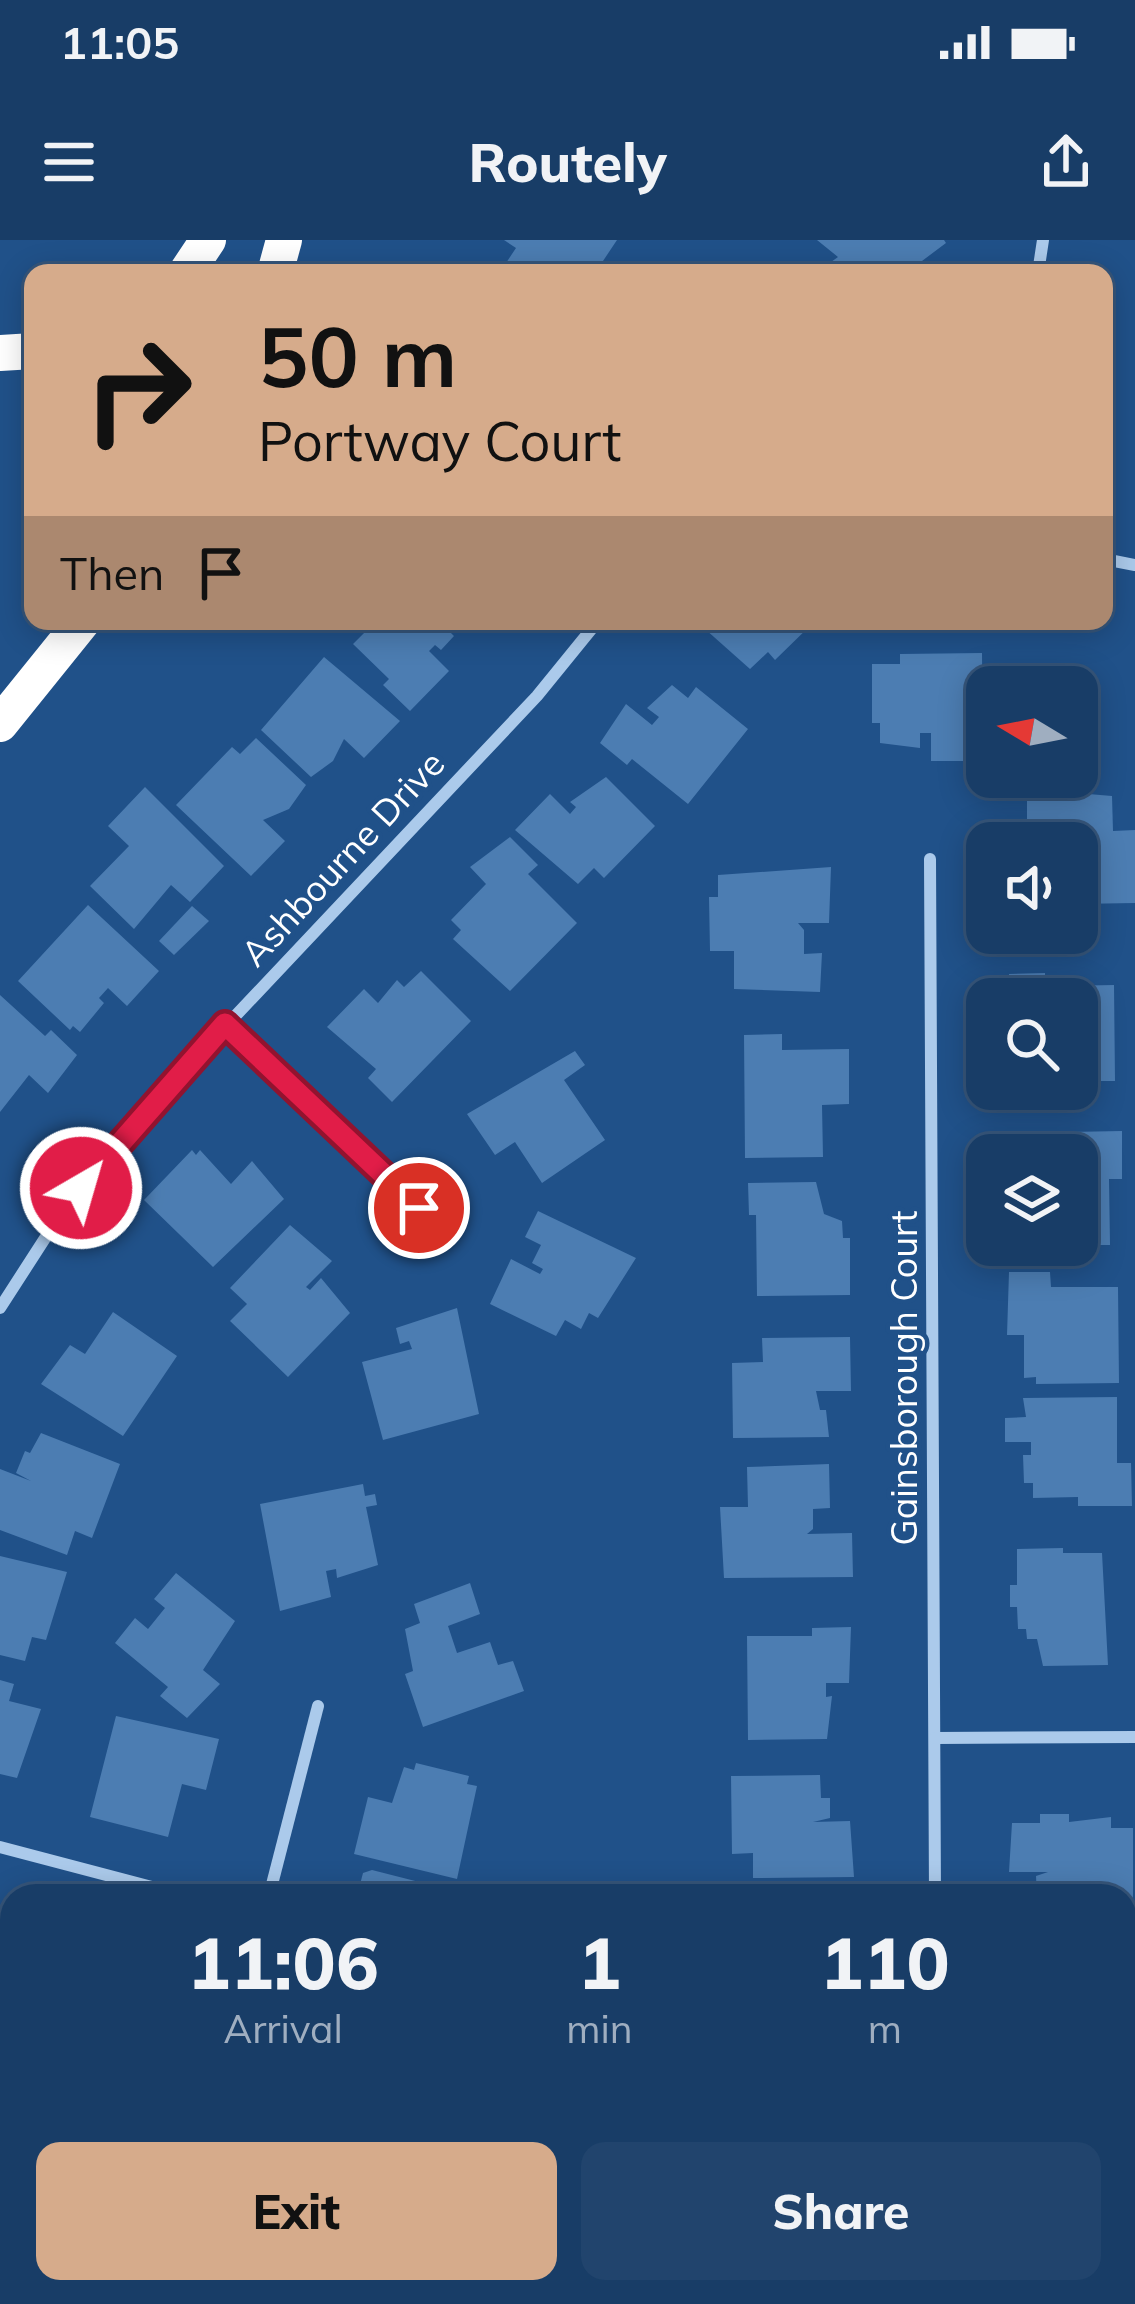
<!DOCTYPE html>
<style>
body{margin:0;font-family:Mulish,sans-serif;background:#21446d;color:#f1f3f6;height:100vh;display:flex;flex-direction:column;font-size:45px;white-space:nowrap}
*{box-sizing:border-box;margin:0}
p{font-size:39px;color:#9faec0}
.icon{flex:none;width:66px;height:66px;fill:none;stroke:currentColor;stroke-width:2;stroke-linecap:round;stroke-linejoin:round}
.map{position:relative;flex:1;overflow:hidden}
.side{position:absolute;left:0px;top:1644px;width:1137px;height:420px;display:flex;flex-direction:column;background:#183d67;border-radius:36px 36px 0 0;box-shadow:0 6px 30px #0003,0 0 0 3px #36567b}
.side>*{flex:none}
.hud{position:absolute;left:24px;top:24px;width:1089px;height:366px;border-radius:24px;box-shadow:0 6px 30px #0003,0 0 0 3px #36567b;background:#d6ab8b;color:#111;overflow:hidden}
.needle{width:78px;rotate:280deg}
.controls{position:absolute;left:966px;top:426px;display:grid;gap:24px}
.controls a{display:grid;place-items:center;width:132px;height:132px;border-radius:24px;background:#183d67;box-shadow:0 6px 30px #0003,0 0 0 3px #36567b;font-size:60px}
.pin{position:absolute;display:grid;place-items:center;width:102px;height:102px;color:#fff;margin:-51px;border:6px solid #fff;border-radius:50%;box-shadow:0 3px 12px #0007}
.me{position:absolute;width:132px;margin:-66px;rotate:38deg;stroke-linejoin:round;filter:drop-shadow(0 0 9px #0008)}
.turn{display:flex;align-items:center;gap:42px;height:252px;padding:0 36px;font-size:54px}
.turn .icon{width:156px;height:156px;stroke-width:2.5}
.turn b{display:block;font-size:84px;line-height:102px}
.then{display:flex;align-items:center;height:114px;padding:0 36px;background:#0003;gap:24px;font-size:45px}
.eta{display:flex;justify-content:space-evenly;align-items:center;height:204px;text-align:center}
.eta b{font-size:72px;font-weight:800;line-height:84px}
.button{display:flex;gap:24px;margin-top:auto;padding:24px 36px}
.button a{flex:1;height:138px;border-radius:24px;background:#d6ab8b;color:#111;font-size:48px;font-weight:800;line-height:138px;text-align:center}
.button a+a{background:#21446d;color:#f1f3f6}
.status{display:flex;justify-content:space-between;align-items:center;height:84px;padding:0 60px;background:#183d67;direction:ltr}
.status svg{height:33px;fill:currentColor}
header{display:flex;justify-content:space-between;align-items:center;height:156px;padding:0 36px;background:#183d67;font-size:54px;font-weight:800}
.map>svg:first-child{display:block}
.building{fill:#4c7db2}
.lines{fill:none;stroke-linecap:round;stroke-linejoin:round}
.street{stroke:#abcaeb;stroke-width:12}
.highway{stroke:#fff;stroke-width:36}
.route-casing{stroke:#92132f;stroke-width:30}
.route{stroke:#e11d48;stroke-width:21}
.labels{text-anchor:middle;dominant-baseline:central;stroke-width:9;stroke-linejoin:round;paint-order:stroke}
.street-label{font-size:36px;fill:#fff;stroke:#205189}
</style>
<div class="status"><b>11:05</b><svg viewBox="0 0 49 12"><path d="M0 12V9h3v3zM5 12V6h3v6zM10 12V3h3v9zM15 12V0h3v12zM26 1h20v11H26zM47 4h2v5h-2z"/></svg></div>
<header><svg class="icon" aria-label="menu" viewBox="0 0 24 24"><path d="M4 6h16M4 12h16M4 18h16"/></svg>Routely<svg class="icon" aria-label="share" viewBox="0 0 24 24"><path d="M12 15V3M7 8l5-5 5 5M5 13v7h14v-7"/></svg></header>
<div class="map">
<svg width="1135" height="2064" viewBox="0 0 1135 2064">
<rect width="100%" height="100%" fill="#205189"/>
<g class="building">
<polygon points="504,0 617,0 595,33 521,33 506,23 516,8"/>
<polygon points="817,0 944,0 946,3 906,33 828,33 824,27 838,17"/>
<polygon points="358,381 457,381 448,390 454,396 441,410 435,405 429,411 449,431 410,471 383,445 389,439 353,404 367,390"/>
<polygon points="696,381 815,381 775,420 768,412 750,429"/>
<polygon points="982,413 983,521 931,521 931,493 920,493 920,508 880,503 880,483 872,483 872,424 900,424 900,414"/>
<polygon points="324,417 400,481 364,518 344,499 333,521 311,537 261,490"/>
<polygon points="672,445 688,458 696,447 748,489 688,564 632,519 627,525 600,503 626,464 652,485 659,477 647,468"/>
<polygon points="256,498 306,545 289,569 263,580 285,601 251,636 176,565 232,507 240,514"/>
<polygon points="606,537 655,586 604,638 594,628 578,644 515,590 550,554 570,574 576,567 570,562"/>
<polygon points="145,547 224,626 190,662 171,645 134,689 90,646 129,606 108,586"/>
<polygon points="1065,552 1112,556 1113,591 1135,590 1135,663 1077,664 1077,603 1044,603 1044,591 1027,591 1027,553"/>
<polygon points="510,597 538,625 528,634 577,683 510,751 453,699 461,690 451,680 486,644 470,627"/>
<polygon points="831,627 829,683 798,683 804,690 804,714 822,713 820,752 734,749 734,711 710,711 709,657 718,657 718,635"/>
<polygon points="88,665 159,731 127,766 108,748 99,758 104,763 80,792 73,786 70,790 18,741"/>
<polygon points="192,666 209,681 174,715 159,701"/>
<polygon points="421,731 471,781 392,862 368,838 376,829 327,787 364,749 378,763 397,740 404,747"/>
<polygon points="1045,733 1045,742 1060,746 1114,745 1115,841 1077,841 1077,759 1009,759 1009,734"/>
<polygon points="0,755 45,796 51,790 77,815 48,853 29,835 0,872"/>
<polygon points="782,794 782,810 849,809 849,864 822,865 823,917 745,918 744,795"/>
<polygon points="575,811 585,825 564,840 605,900 542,943 515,902 495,915 467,874"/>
<polygon points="1122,891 1122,939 1109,939 1110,1005 1077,1005 1077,915 1018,915 1017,902 1068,902 1068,892"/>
<polygon points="192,910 196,915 200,910 231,944 252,921 284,959 213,1027 144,960"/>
<polygon points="816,942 824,974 842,981 843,998 850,998 850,1055 757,1056 756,975 749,975 748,943"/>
<polygon points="538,971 636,1018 598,1078 589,1073 581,1089 565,1080 556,1096 490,1064 511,1019 540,1034 543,1029 532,1023 541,1005 525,997"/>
<polygon points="290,985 332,1021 306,1047 310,1050 321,1038 350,1073 288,1137 230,1081 247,1064 230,1048"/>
<polygon points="1009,1032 1050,1032 1051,1047 1118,1047 1119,1143 1036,1144 1036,1137 1024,1138 1024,1095 1007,1095"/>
<polygon points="457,1068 479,1174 383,1200 362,1122 412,1109 409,1101 400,1104 396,1088"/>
<polygon points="113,1072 177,1116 123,1196 41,1144 70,1105 85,1114"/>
<polygon points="850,1097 851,1151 816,1151 820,1170 826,1170 829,1197 733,1198 732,1123 763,1122 762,1098"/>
<polygon points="1117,1157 1117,1223 1131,1223 1132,1266 1078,1266 1078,1257 1033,1258 1033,1243 1024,1243 1023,1215 1031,1215 1031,1202 1005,1202 1005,1178 1026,1177 1023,1158"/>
<polygon points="41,1193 120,1224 92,1298 75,1291 67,1315 0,1290 0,1229 31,1241 16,1233 25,1211 30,1213"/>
<polygon points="829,1224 830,1268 813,1269 813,1289 807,1294 852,1293 853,1337 724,1338 720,1267 748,1267 747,1227"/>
<polygon points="363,1244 365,1256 375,1254 377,1265 366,1267 378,1325 337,1338 336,1329 326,1331 331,1357 280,1371 260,1264"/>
<polygon points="1063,1308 1063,1313 1102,1313 1108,1425 1043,1426 1037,1399 1027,1399 1026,1389 1018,1389 1017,1367 1010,1367 1010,1345 1017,1345 1017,1309"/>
<polygon points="0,1316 67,1332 46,1400 32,1397 25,1421 0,1415"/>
<polygon points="176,1333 235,1381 203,1430 220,1444 187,1478 160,1456 168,1447 115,1403 135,1378 148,1389 165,1368 154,1359"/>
<polygon points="470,1343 480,1374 448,1386 457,1413 490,1402 498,1425 513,1421 524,1451 423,1487 405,1434 413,1431 405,1389 420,1383 414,1364"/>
<polygon points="851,1387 849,1443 826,1443 826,1457 832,1456 827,1499 748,1500 747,1396 812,1396 812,1388"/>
<polygon points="0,1440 14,1444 9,1461 41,1469 17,1538 0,1534"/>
<polygon points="116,1476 219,1499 206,1550 182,1544 168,1597 90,1577"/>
<polygon points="416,1523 469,1536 467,1544 477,1546 457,1639 354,1614 368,1557 392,1563 404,1527 414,1530"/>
<polygon points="820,1535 821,1558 830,1558 830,1578 813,1582 850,1581 854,1637 753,1638 753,1613 732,1614 731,1536"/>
<polygon points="1040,1574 1069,1574 1069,1582 1111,1577 1111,1588 1133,1588 1133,1673 1125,1673 1125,1656 1037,1656 1036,1636 1048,1632 1009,1632 1012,1583 1040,1583"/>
<polygon points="372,1630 427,1644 424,1656 357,1656 363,1633"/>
<polygon points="12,1711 12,1808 0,1805 0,1728 6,1729"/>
<polygon points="1125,2028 1135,2028 1135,2064 1056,2064 1056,2052 1125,2052"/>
<polygon points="239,2052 343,2052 340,2064 236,2064"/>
<polygon points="572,2052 619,2052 637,2060 567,2064"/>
<polygon points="649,2052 693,2052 689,2064 644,2064"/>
<polygon points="770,2052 879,2052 879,2060 782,2064 782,2059 771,2060"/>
</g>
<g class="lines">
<g class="street">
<polyline points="1038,33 1043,0"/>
<polyline points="1104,319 1135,325"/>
<polyline points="930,619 935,1656"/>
<polyline points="225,785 419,968"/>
<polyline points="0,1068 60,975 124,894 537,456 598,381"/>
<polyline points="935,1498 1135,1497"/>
<polyline points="0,1607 186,1656"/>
<polyline points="269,1656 318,1466"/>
<polyline points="938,2052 938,2064"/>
<polyline points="162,2064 165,2052"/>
</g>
<g class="highway">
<polyline points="186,33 208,0"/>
<polyline points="275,33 284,0"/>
<polyline points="0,113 33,111"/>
<polyline points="0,484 83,381"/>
</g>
</g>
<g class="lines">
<defs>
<polyline id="route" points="81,948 225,784 419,968"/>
</defs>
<use href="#route" class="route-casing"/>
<use href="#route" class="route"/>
</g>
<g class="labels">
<g class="street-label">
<text transform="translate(342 618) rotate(-47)">Ashbourne Drive</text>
<text transform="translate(903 1138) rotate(-90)">Gainsborough Court</text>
</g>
</g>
</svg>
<div class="controls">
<a><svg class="needle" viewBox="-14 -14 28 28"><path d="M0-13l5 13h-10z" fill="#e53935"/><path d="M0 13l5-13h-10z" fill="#9faec0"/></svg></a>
<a><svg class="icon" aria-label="sound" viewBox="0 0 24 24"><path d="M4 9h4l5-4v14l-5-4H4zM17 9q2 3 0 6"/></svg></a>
<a><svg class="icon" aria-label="search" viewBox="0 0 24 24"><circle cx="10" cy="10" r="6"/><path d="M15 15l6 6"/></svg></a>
<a><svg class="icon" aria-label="layers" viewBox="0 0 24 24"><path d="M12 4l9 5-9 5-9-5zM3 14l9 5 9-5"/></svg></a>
</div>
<div class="pin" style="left:419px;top:968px;background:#d93025"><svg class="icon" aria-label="arrive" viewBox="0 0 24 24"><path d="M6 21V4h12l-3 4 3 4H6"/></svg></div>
<svg class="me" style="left:81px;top:948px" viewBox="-20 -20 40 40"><circle r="17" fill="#e11d48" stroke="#fff" stroke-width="3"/><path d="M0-11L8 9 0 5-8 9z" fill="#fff"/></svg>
<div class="hud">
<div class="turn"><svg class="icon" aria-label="right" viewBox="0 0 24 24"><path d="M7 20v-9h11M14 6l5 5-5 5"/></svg><div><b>50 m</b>Portway Court</div></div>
<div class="then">Then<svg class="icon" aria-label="arrive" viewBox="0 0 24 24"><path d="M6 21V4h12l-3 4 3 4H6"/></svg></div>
</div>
<section class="side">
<div class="eta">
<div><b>11:06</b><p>Arrival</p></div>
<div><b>1</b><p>min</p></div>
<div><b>110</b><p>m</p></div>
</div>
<div class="button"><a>Exit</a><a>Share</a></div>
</section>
</div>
